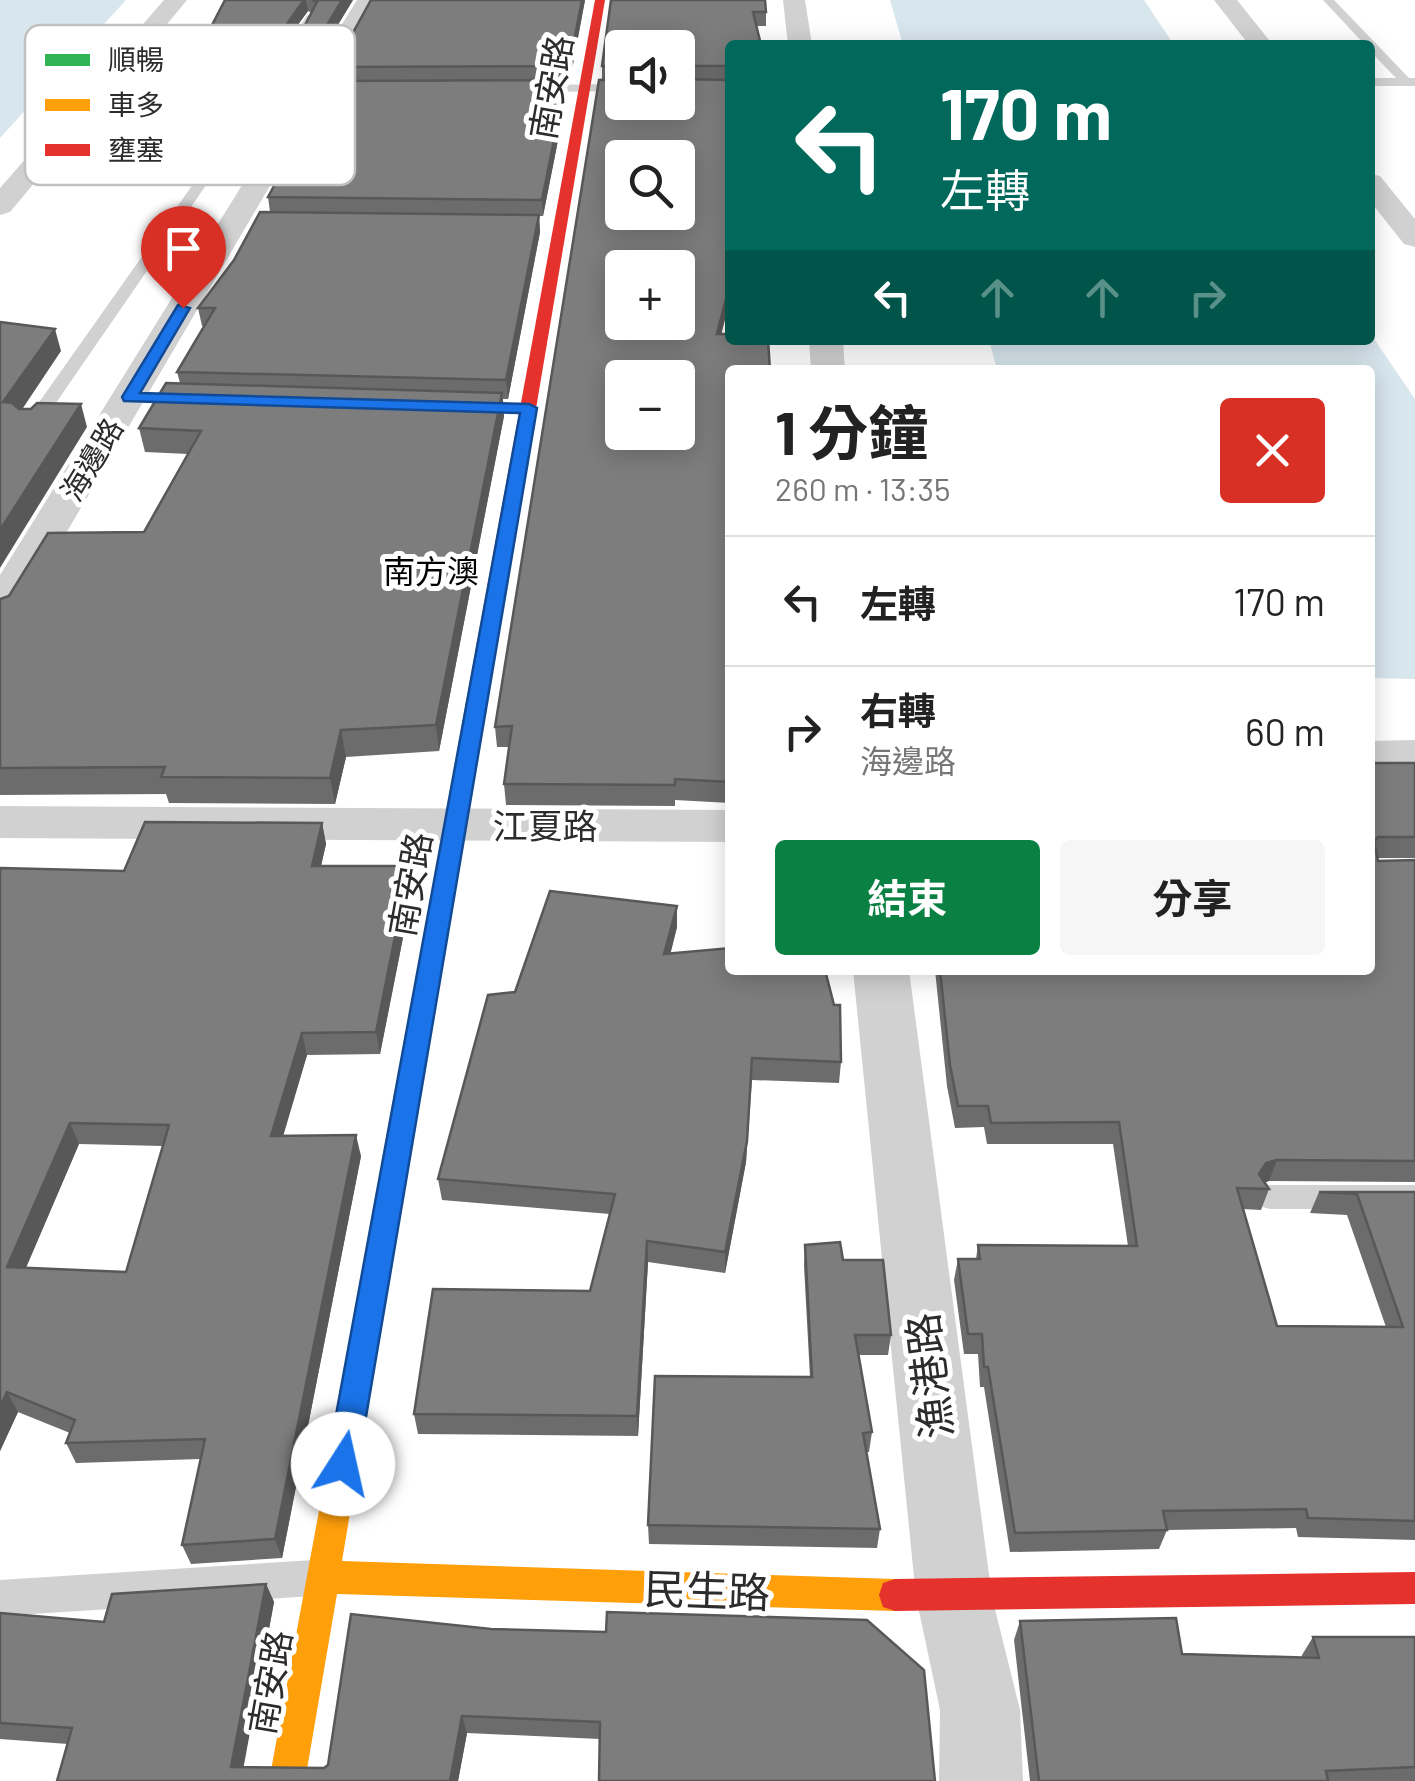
<!DOCTYPE html>
<html lang="zh-TW">
<meta charset="utf-8">
<style>
body{margin:0;font-family:Barlow,"Noto Sans TC",sans-serif;background:#f6f6f6;color:#222;height:100vh;display:flex;flex-direction:column;font-size:38px;white-space:nowrap}
*{box-sizing:border-box;margin:0}
p{font-size:32px;color:#767676}
.icon{flex:none;width:55px;height:55px;fill:none;stroke:currentColor;stroke-width:2;stroke-linecap:round;stroke-linejoin:round}
.map{position:relative;flex:1;overflow:hidden}
.sheet{position:absolute;left:725px;top:365px;width:650px;height:610px;display:flex;flex-direction:column;background:#fff;border-radius:10px;box-shadow:0 5px 25px #0003}
.sheet>*{flex:none}
.top-card{position:absolute;left:725px;top:40px;width:650px;height:305px;border-radius:10px;box-shadow:0 5px 25px #0003;background:#00695c;color:#fff;overflow:hidden}
.controls{position:absolute;left:605px;top:30px;display:grid;gap:20px}
.controls a{display:grid;place-items:center;width:90px;height:90px;border-radius:10px;background:#fff;box-shadow:0 5px 25px #0003;font-size:50px}
.pin{position:absolute;display:grid;place-items:center;width:85px;height:85px;color:#fff;margin:-102px -42px;border-radius:50% 50% 50% 0;rotate:-45deg;box-shadow:0 0 10px #0007}
.pin .icon{rotate:45deg}
.me{position:absolute;width:110px;margin:-55px;rotate:10deg;stroke-linejoin:round;filter:drop-shadow(0 0 8px #0008)}
.turn{display:flex;align-items:center;gap:35px;height:210px;padding:0 50px;font-size:45px}
.turn .icon{width:130px;height:130px;stroke-width:2.5}
.turn b{display:block;font-size:70px;line-height:85px}
.lanes{display:flex;align-items:center;height:95px;padding:0 50px;background:#0003;justify-content:center;gap:50px;direction:ltr}
.lanes .off{opacity:.35}
.round{display:grid;place-items:center;flex:none;width:105px;height:105px;border-radius:10px;background:#f6f6f6}
.overview{display:flex;align-items:center;justify-content:space-between;height:170px;padding:0 50px}
h1{font-size:60px;font-weight:700;line-height:75px}
.action{display:flex;gap:20px;margin-top:auto;padding:20px 50px}
.action a{flex:1;height:115px;border-radius:10px;background:#0b8043;color:#fff;font-size:40px;font-weight:700;line-height:115px;text-align:center}
.action a+a{background:#f6f6f6;color:#222}
ul{padding:0;list-style:none}
li{display:flex;align-items:center;gap:30px;height:130px;padding:0 50px;border-top:2px solid #e0e0e0}
li div{flex:1}
li b{display:block;font-size:38px}
li em{font-style:normal}
.map>svg:first-child{display:block}
.water{fill:#d8e6ee}
.lines{fill:none;stroke-linecap:round;stroke-linejoin:round}
.lane{fill:#d1d1d1;fill-rule:evenodd}
.street{fill:#d1d1d1;fill-rule:evenodd}
.fast{fill:#30b455;fill-rule:evenodd}
.slow{fill:#ff9f0a;fill-rule:evenodd}
.jam{fill:#e5322d;fill-rule:evenodd}
.wall{fill:#6c6c6c;fill-rule:evenodd}
.shaded-wall{fill:#585858}
.building{fill:#7d7d7d;stroke:#585858;stroke-width:2.5;fill-rule:evenodd}
.route{fill:#1a73e8;stroke:#114b97;stroke-width:2.5}
.labels{text-anchor:middle;dominant-baseline:central;stroke-width:10;stroke-linejoin:round;paint-order:stroke}
.far-street-label{font-size:30px;fill:#2c2c2c;stroke:#fff}
.far-quarter-label{font-size:32px;fill:#000;stroke:#fff}
.street-label{font-size:35px;fill:#2c2c2c;stroke:#fff}
.near-street-label{font-size:42px;fill:#2c2c2c;stroke:#fff}
.key{fill:#fff;stroke:#c0c0c0;stroke-width:2.5}
.key-label{font-size:28px;fill:#2c2c2c}
</style>
<div class="map">
<svg width="1415" height="1781" viewBox="0 0 1415 1781">
<rect width="100%" height="100%" fill="#fff"/>
<g class="water">
<polygon points="0,0 126,0 0,138"/>
<polygon points="890,0 1144,0 1174,45 903,45"/>
<polygon points="1370,333 1415,399 1415,679 1370,678 1370,370 997,370 989,340 1370,340"/>
</g>
<g class="lines">
<g class="lane">
<polygon points="1323,0 1334,0 1409,78 1415,78 1415,86 1370,86 1370,78 1396,78 1370,51 1370,45 1365,45"/>
<polygon points="307,15 316,17 273,88 38,429 26,429 23,425 261,88"/>
<polygon points="529,85 622,84 622,91 533,92"/>
<polygon points="1270,1185 1415,1185 1415,1209 1270,1209 1259,1206 1255,1197 1259,1188"/>
<polygon points="314,1560 327,1565 332,1578 327,1591 314,1596 0,1616 0,1580"/>
</g>
<g class="street">
<polygon points="164,0 187,0 120,81 307,81 357,0 379,0 21,610 15,619 0,623 0,575 298,95 108,95 10,212 0,215 0,188"/>
<polygon points="783,0 805,0 812,45 788,45"/>
<polygon points="1214,0 1237,0 1273,45 1249,45"/>
<polygon points="1370,174 1380,176 1415,219 1415,247 1404,244 1370,201"/>
<polygon points="809,340 843,340 845,370 811,370"/>
<polygon points="1415,740 1415,770 1370,771 1370,741"/>
<polygon points="0,806 730,810 730,842 0,838"/>
<polygon points="853,970 909,970 992,1597 1020,1710 1023,1781 939,1781 940,1710 916,1597"/>
</g>
<polygon class="fast" points="481,669 491,675 382,1322 378,1331 368,1335 358,1331 354,1322 471,675"/>
<polygon class="slow" points="368,1309 378,1313 382,1322 342,1561 895,1579 907,1583 911,1595 907,1607 895,1611 337,1594 305,1781 269,1781 354,1322 358,1313"/>
<g class="jam">
<polygon points="595,0 605,0 491,675 481,681 471,675"/>
<polygon points="1415,1572 1415,1604 895,1611 883,1607 879,1595 883,1583 895,1579"/>
</g>
</g>
<g class="wall">
<polygon points="225,0 353,0 328,41 306,41 304,27 312,13 308,11 286,41 212,43 210,29"/>
<polygon points="585,0 570,80 566,80 567,95 543,216 539,216 540,232 508,399 503,399 504,416 439,751 346,757 335,804 169,803 166,794 0,795 0,599 9,596 144,532 188,454 145,452 139,428 180,383 177,372 205,326 202,326 198,308 270,212 268,197 336,81 334,67"/>
<path d="M611,0l155,12v14h-10l-26,19v254l-9,35 9,36v433l-55,-3v6l-169,-1 -2,-21 5,-37h-12l-2,-20 107,-647v-14zM622,48l56,54h-56z"/>
<polygon points="1370,763 1415,763 1415,858 1377,858 1378,861 1415,860 1415,1182 1269,1181 1264,1183 1269,1189 1261,1210 1243,1209 1277,1326 1386,1327 1347,1215 1310,1213 1319,1192 1415,1192 1415,1540 1298,1537 1296,1528 1167,1530 1159,1549 1010,1552 984,1387 980,1387 978,1354 964,1354 954,1280 958,1259 976,1259 978,1245 1128,1246 1113,1144 987,1144 984,1127 955,1128 947,1086 935,970 1370,970"/>
<path d="M322,823l4,21 -5,22h88l4,21 -33,167 -73,1 -24,80 78,21 -79,402 -91,6 -9,-19 18,-86 -124,4 -10,-20 4,-10 -52,-21 -18,39v-583l124,3zM79,1144l84,2 -37,126 -100,-4z"/>
<polygon points="677,906 677,927 670,954 841,1062 839,1083 752,1080 746,1162 725,1273 648,1262 638,1436 418,1434 414,1414 590,1291 610,1214 442,1200 438,1179 515,992"/>
<polygon points="805,1245 843,1260 891,1335 888,1355 859,1355 872,1432 869,1452 866,1452 880,1529 877,1548 649,1544 648,1525 810,1377 804,1266"/>
<polygon points="266,1584 274,1602 243,1767 324,1768 491,1629 606,1632 600,1739 467,1733 458,1781 57,1781 68,1744 0,1739 0,1613 104,1622"/>
<polygon points="1020,1621 1182,1654 1302,1657 1302,1655 1313,1637 1415,1637 1415,1781 1030,1781 1014,1640"/>
</g>
<g class="shaded-wall">
<polygon points="304,0 306,0 308,11 286,41 284,28"/>
<polygon points="342,0 353,0 328,41 326,27"/>
<polygon points="582,0 585,0 570,80 569,66"/>
<polygon points="566,80 567,95 543,216 542,200"/>
<polygon points="539,215 540,232 508,399 506,380"/>
<polygon points="730,283 730,299 717,352 717,334"/>
<polygon points="55,329 61,351 11,426 3,402"/>
<polygon points="502,393 504,416 439,751 436,725"/>
<polygon points="81,404 87,427 0,568 0,530"/>
<polygon points="341,730 346,757 335,804 330,778"/>
<polygon points="322,823 326,844 316,887 312,866"/>
<polygon points="409,866 413,887 380,1054 376,1032"/>
<polygon points="677,906 677,927 665,976 664,954"/>
<polygon points="302,1033 307,1055 277,1157 271,1136"/>
<polygon points="752,1058 746,1162 725,1273 725,1252"/>
<polygon points="70,1123 79,1144 17,1288 7,1267"/>
<polygon points="356,1135 361,1156 282,1558 275,1539"/>
<polygon points="1277,1160 1269,1181 1258,1184 1259,1174 1266,1163"/>
<polygon points="647,1241 648,1262 638,1436 637,1416"/>
<polygon points="7,1392 18,1412 0,1451 0,1407"/>
<polygon points="266,1584 274,1602 241,1781 231,1767"/>
<polygon points="462,1716 467,1733 458,1781 450,1781"/>
</g>
<g class="building">
<polygon points="225,0 304,0 284,28 210,29"/>
<polygon points="312,0 342,0 326,27 304,27 317,2"/>
<polygon points="371,0 582,0 569,66 334,67"/>
<polygon points="611,0 765,0 766,12 753,12 761,45 730,45 730,66 678,66 678,48 622,48 622,67 602,66"/>
<path d="M622,79v23h56v-23l52,1v203l-13,51h13v6h38l2,30h-40v412l-55,-3v6l-171,-1 8,-58 -17,1 104,-647zM622,158h56v54h-56zM622,268h56v54h-56zM622,378h56v54h-56z"/>
<polygon points="566,80 542,200 268,197 331,81"/>
<polygon points="260,212 539,215 506,380 177,372 215,308 198,308 234,260"/>
<polygon points="0,322 55,329 3,402 12,403 19,409 31,409 37,403 81,404 0,530"/>
<polygon points="166,383 502,393 436,725 341,730 330,778 161,777 165,767 0,768 0,599 9,596 48,533 144,532 201,431 139,428"/>
<polygon points="1370,763 1415,763 1415,837 1378,837 1374,841 1378,861 1415,860 1415,1161 1277,1160 1266,1163 1259,1174 1269,1189 1237,1188 1277,1326 1403,1327 1357,1194 1319,1192 1415,1192 1415,1521 1308,1518 1306,1509 1163,1511 1167,1530 1015,1533 988,1367 984,1367 982,1334 968,1334 958,1259 980,1259 978,1245 1137,1246 1119,1122 991,1123 988,1106 958,1106 950,1065 940,970 1370,970"/>
<path d="M145,822l177,1 -10,43h97l-33,166 -74,1 -31,103 85,-1 -81,404 -93,6 23,-106 -139,4 9,-23 -68,-28 -7,15v-539l124,3zM70,1123l99,2 -43,147 -119,-5z"/>
<polygon points="550,891 677,906 664,954 730,948 730,970 825,970 834,1005 840,1005 841,1062 752,1058 747,1141 725,1252 647,1241 637,1416 414,1414 433,1289 590,1291 615,1194 438,1179 488,995 515,992"/>
<polygon points="840,1242 843,1260 883,1260 891,1335 855,1335 872,1432 863,1433 880,1529 648,1525 655,1376 812,1377 805,1245"/>
<polygon points="266,1584 231,1767 324,1768 328,1765 351,1614 491,1629 606,1632 607,1612 867,1620 924,1670 935,1781 599,1781 600,1722 462,1716 450,1781 57,1781 72,1728 0,1723 0,1613 104,1622 112,1594"/>
<polygon points="1176,1618 1182,1654 1319,1658 1313,1637 1415,1637 1415,1767 1326,1771 1328,1781 1039,1781 1020,1621"/>
</g>
<polygon class="route" points="178,305 190,308 140,393 529,404 537,408 358,1464 354,1475 343,1479 332,1475 327,1464 520,413 124,401 122,397"/>
<g class="labels">
<g class="far-street-label">
<text transform="translate(91 459) rotate(-59)">海邊路</text>
</g>
<g class="far-quarter-label">
<text x="431" y="570">南方澳</text>
</g>
<g class="street-label">
<text transform="translate(550 87) rotate(-80)">南安路</text>
<text x="545" y="825">江夏路</text>
<text transform="translate(409 884) rotate(-80)">南安路</text>
<text transform="translate(269 1682) rotate(-80)">南安路</text>
</g>
<g class="near-street-label">
<text transform="translate(928 1376) rotate(-97)">漁港路</text>
<text transform="translate(707 1589) rotate(2)">民生路</text>
</g>
</g>
<rect x="25" y="25" width="330" height="160" rx="15" class="key"/>
<rect x="45" y="54" width="45" height="12" fill="#30b455"/>
<rect x="45" y="99" width="45" height="12" fill="#ff9f0a"/>
<rect x="45" y="144" width="45" height="12" fill="#e5322d"/>
<g class="key-label">
<text x="108" y="70">順暢</text>
<text x="108" y="115">車多</text>
<text x="108" y="160">壅塞</text>
</g>
</svg>
<div class="controls">
<a><svg class="icon" aria-label="sound" viewBox="0 0 24 24"><path d="M4 9h4l5-4v14l-5-4H4zM17 9q2 3 0 6"/></svg></a>
<a><svg class="icon" aria-label="search" viewBox="0 0 24 24"><circle cx="10" cy="10" r="6"/><path d="M15 15l6 6"/></svg></a>
<a>+</a>
<a>−</a>
</div>
<div class="pin" style="left:183px;top:308px;background:#d93025"><svg class="icon" aria-label="arrive" viewBox="0 0 24 24"><path d="M6 21V4h12l-3 4 3 4H6"/></svg></div>
<svg class="me" style="left:343px;top:1464px" viewBox="-20 -20 40 40"><circle r="19" fill="#fff"/><path d="M0-13L10 11 0 6-10 11z" fill="#1a73e8"/></svg>
<div class="top-card">
<div class="turn"><svg class="icon" aria-label="left" viewBox="0 0 24 24"><path d="M17 20v-9H6M10 6l-5 5 5 5"/></svg><div><b>170 m</b>左轉</div></div>
<div class="lanes"><svg class="icon" aria-label="left" viewBox="0 0 24 24"><path d="M17 20v-9H6M10 6l-5 5 5 5"/></svg><svg class="icon off" aria-label="ahead" viewBox="0 0 24 24"><path d="M12 20V5M6 11l6-6 6 6"/></svg><svg class="icon off" aria-label="ahead" viewBox="0 0 24 24"><path d="M12 20V5M6 11l6-6 6 6"/></svg><svg class="icon off" aria-label="right" viewBox="0 0 24 24"><path d="M7 20v-9h11M14 6l5 5-5 5"/></svg></div>
</div>
<section class="sheet">
<div class="overview"><div><h1>1 分鐘</h1><p>260 m · 13:35</p></div><a class="round" style="background:#d93025;color:#fff"><svg class="icon" aria-label="close" viewBox="0 0 24 24"><path d="M6 6l12 12M18 6L6 18"/></svg></a></div>
<ul>
<li><svg class="icon" aria-label="left" viewBox="0 0 24 24"><path d="M17 20v-9H6M10 6l-5 5 5 5"/></svg><div><b>左轉</b></div><em>170 m</em></li>
<li><svg class="icon" aria-label="right" viewBox="0 0 24 24"><path d="M7 20v-9h11M14 6l5 5-5 5"/></svg><div><b>右轉</b><p>海邊路</p></div><em>60 m</em></li>
</ul>
<div class="action"><a>結束</a><a>分享</a></div>
</section>
</div>
